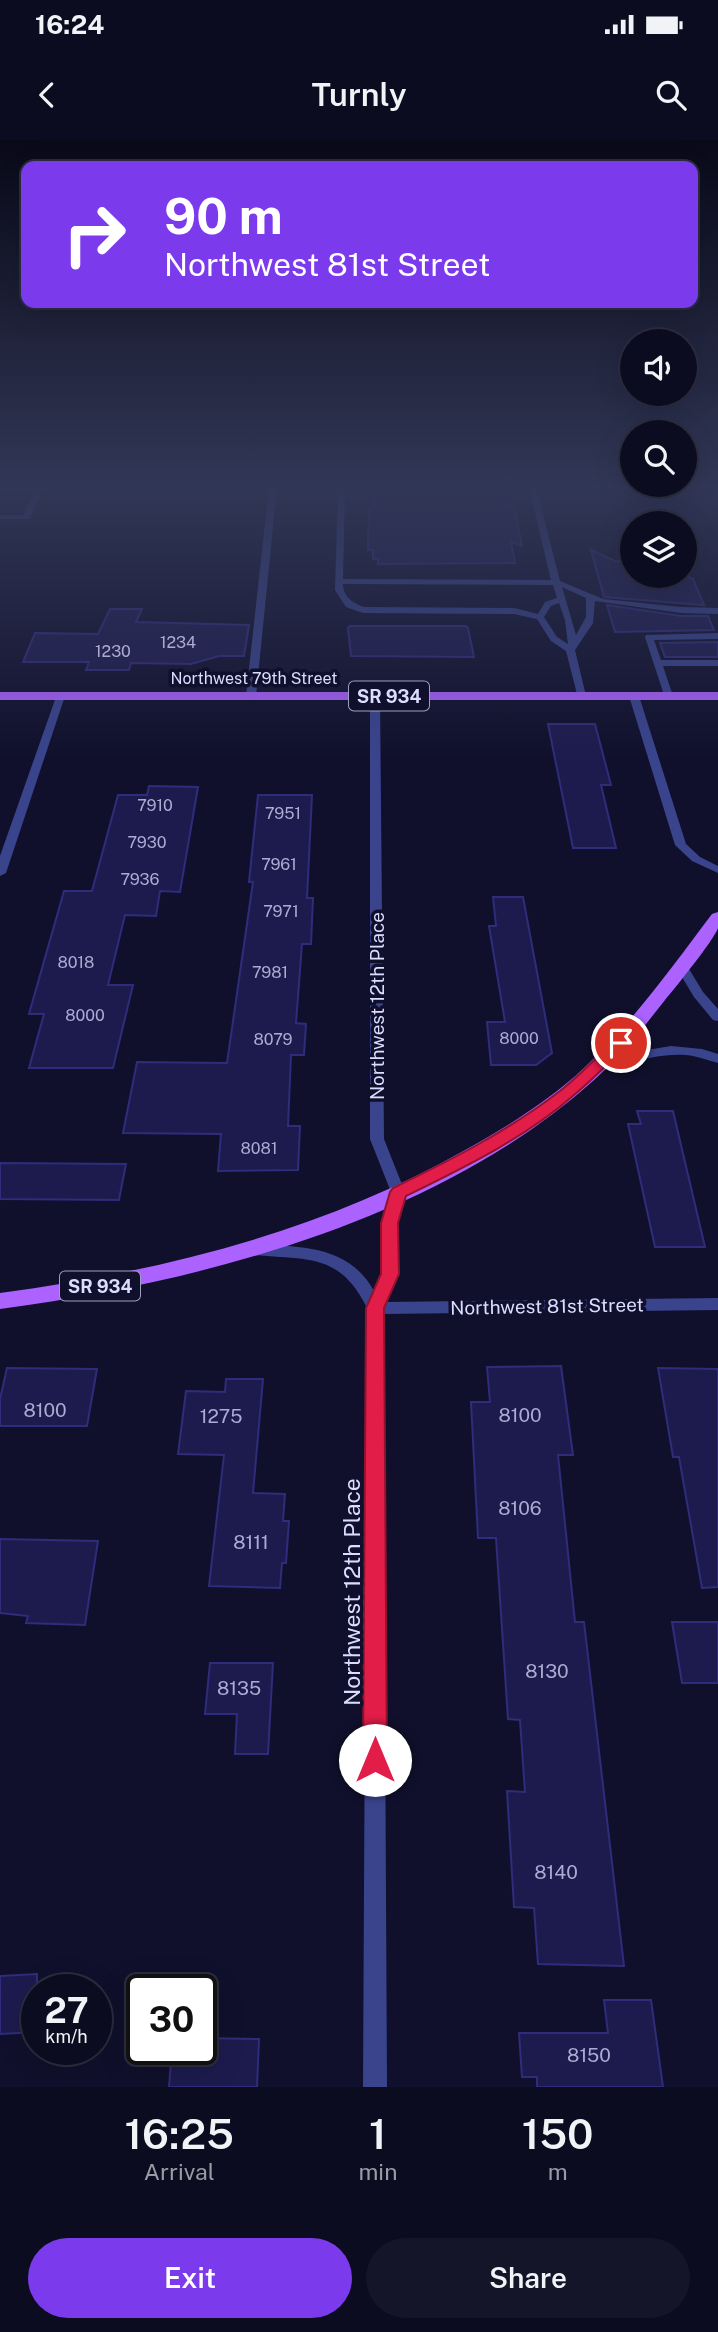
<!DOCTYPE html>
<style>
body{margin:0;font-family:"Public Sans",sans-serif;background:#15152a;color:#f1f3f6;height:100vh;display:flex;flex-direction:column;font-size:26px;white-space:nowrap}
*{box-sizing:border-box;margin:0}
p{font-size:23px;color:#9a9ba5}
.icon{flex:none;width:38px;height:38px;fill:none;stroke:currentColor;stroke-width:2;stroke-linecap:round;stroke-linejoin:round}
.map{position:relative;height:1947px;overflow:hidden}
.details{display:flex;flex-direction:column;background:#0c0c21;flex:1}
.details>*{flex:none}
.guide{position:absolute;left:21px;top:21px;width:677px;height:147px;border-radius:14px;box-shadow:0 7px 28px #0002,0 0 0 2px #2c2c3f;background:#7c3aed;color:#fff;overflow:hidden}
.buttons{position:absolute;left:620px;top:189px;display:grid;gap:14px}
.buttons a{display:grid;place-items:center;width:77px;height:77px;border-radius:50%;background:#0c0c21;box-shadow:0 7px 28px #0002,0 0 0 2px #2c2c3f;font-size:35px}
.speed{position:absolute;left:21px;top:1834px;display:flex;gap:14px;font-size:35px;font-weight:700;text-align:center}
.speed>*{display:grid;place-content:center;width:91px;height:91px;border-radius:50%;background:#0c0c21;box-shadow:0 7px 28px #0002,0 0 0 2px #2c2c3f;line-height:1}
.speed small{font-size:18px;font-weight:400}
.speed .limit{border:4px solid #111;border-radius:10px;background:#fff;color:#111}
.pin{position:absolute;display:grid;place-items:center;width:60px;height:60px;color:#fff;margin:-30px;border:4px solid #fff;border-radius:50%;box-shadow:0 2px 7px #0007}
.me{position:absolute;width:77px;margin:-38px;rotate:0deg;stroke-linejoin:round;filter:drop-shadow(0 0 5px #0008)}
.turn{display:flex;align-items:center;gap:24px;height:147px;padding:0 28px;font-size:32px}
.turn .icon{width:91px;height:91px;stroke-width:2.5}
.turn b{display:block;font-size:49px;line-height:60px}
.eta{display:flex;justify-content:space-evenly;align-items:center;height:119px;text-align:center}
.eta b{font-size:42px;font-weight:600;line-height:49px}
.primary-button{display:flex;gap:14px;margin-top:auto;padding:14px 28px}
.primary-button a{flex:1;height:80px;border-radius:42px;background:#7c3aed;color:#fff;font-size:28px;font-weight:600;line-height:80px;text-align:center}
.primary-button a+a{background:#15152a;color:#f1f3f6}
.status{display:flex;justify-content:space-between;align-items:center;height:49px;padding:0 35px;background:#0c0c21;direction:ltr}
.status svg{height:19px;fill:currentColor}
header{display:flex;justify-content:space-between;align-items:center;height:91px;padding:0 28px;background:#0c0c21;font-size:32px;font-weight:600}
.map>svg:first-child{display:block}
.building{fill:#1d1b4e;stroke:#2f2c7b;stroke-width:2}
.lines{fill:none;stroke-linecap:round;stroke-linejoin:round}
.service{fill:#39448d;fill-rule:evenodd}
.minor{fill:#39448d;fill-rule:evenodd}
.primary{fill:#ab62ff;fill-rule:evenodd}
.route{fill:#e11d48;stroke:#92132f;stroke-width:2}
.labels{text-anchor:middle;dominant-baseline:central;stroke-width:7;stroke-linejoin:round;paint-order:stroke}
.number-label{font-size:16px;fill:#acacd3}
.far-street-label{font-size:16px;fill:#dbddff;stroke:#10102c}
.shield{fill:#10102c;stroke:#9ea0c0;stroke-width:2}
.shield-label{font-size:18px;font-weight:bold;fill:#dbddff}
.street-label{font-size:19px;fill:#dbddff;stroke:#10102c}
.near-number-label{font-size:19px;fill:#acacd3}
.near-street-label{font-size:23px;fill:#dbddff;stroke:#10102c}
</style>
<div class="status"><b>16:24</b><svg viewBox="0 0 49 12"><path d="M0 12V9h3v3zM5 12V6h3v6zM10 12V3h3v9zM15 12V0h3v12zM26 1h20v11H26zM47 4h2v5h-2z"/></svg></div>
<header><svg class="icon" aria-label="back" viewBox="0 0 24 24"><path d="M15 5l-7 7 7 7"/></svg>Turnly<svg class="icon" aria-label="search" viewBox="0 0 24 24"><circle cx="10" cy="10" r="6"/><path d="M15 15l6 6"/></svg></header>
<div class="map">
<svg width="718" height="1947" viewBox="0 0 718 1947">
<rect width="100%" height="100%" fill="#10102c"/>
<g class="building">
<polygon points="388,347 487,347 488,355 504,355 505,359 509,359 510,367 514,367 522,406 511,402 515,423 378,424 378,419 373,419 373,410 368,410 369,367 373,367 373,359 377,359 377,355 388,355"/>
<polygon points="591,410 615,421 632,423 632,436 684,435 693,439 704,465 604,457"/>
<polygon points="607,465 681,476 708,476 714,490 615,492"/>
<polygon points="110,469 142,469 136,482 249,485 244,516 219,516 191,524 131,523 129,530 86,530 89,522 23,522 35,493 98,494"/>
<polygon points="350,486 466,486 468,488 474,517 351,516 348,488"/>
<polygon points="718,502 718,517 665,517 660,503"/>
<polygon points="548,584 595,584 611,645 601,645 616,708 573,708"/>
<polygon points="149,646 198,647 180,752 160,751 156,776 125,775 108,845 133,845 113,928 29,928 44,874 29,874 64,751 92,751 118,655 147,655"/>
<polygon points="258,655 312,655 307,758 313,758 311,804 302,804 296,883 306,884 304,915 291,915 288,986 300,986 298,1030 218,1031 221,994 123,993 137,922 227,923 253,742 249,742"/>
<polygon points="493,757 523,757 552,913 536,925 491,925 487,882 505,882 489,786 496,786"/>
<polygon points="637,971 673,971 705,1107 655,1107 628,984 641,984"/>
<polygon points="0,1023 126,1024 119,1060 0,1059"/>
<polygon points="561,1226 573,1315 558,1315 575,1482 584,1482 624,1826 538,1824 534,1768 514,1767 507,1651 525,1652 520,1580 508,1579 496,1398 478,1398 471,1262 490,1262 487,1227"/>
<polygon points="7,1228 97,1229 87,1286 0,1286 0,1259"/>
<polygon points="658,1228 718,1229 718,1447 702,1448 679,1317 673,1317"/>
<polygon points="226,1239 263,1239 253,1353 285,1354 283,1381 289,1381 286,1423 282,1423 280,1448 209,1446 224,1315 178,1314 186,1251 225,1252"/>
<polygon points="0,1399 98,1401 85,1485 26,1483 28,1476 0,1473"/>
<polygon points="672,1482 718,1482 718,1543 682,1543"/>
<polygon points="210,1523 273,1523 268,1614 235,1614 237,1574 205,1574"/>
<polygon points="37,1834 37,1892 0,1894 0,1836"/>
<polygon points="604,1860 651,1860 663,1947 537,1947 537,1937 522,1937 519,1893 608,1893"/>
<polygon points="201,1898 259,1899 257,1947 169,1947 172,1909 201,1909"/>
</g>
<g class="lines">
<g class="service">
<polygon points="0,347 45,347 29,379 0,379 0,375 23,375 36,349 0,349"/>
<path d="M338,347h7l-2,92 208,1 -22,-93h7l24,94 43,18 78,8 37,1v6l-37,-1 -86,-12 -2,22 -18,27 11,46 -8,2 -12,-47 -15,-10 -14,-22 -23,-5 -151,-1 -17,-6 -11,-17zM343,444l210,1 4,13 -12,4 -7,12 -24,-6 -150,-1c-11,-4 -21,-10 -21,-23zM562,447l24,11v19l-10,18zM559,463l6,17 3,24 -11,-7 -13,-20 7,-11z"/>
<polygon points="718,493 718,499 654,500 661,520 718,520 718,526 663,526 673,556 665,558 645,497 646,495"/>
</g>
<g class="minor">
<polygon points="269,347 277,347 256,556 251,559 246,556"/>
<path d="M375,553l5,3 4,443 21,53 -7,31v51l-12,28 332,-4v12l-335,4 4,773h-24l4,-779c-27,-55 -59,-48 -113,-53l-5,-2 -3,-4 3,-4 5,-2c47,5 94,1 120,48l8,-17v-51l9,-31 -21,-53v-443z"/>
<polygon points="57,554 65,556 6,733 0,736 0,716"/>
<polygon points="631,554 639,556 686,704 700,717 718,726 718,733 692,721 675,705 629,556"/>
<polygon points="682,823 686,824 703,852 718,869 718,881 713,880 694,857 676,827"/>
<path d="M671,906l31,3 16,5v9c-11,-3 -21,-7 -32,-8 -32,-2 -62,10 -92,18l-7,-4 2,-3 52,-15z"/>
</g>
<g class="primary">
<rect x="0" y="552" width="718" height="8"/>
<path d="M718,772c0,5 0,12 0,16 -4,12 -43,60 -53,72 -22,28 -44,56 -71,80 -154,139 -392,202 -594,229v-16c163,-22 323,-62 467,-144 41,-23 83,-49 117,-81 49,-46 88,-101 128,-154z"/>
</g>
</g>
<linearGradient id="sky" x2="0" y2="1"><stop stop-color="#090918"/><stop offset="0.56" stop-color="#313756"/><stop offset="1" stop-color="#313756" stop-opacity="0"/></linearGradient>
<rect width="718" height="619" fill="url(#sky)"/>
<path class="route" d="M621,898l7,5 -2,3c-17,17 -34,34 -52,49 -49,43 -109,72 -168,101l-8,27 1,51 -15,34 3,452 -3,9 -9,3 -8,-3 -4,-9 3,-452 15,-34v-51l9,-31 3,-4c58,-28 115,-57 167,-97 19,-15 37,-34 55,-51z"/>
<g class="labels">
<g class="number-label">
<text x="178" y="502">1234</text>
<text x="113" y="511">1230</text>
<text x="155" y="665">7910</text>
<text x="283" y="673">7951</text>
<text x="147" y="702">7930</text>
<text x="279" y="724">7961</text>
<text x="140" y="739">7936</text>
<text x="281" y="771">7971</text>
<text x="76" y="822">8018</text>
<text x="270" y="832">7981</text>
<text x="85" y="875">8000</text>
<text x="519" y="898">8000</text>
<text x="273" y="899">8079</text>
<text x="259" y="1008">8081</text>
</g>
<g class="far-street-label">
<text x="254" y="538">Northwest 79th Street</text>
</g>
<g class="shield">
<rect x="349" y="541.5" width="80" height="29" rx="5"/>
<rect x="60" y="1131.5" width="80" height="29" rx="5"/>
</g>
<g class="shield-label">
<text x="389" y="556">SR 934</text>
<text x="100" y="1146">SR 934</text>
</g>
<g class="street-label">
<text transform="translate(377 866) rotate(-90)">Northwest 12th Place</text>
<text transform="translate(547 1166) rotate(-1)">Northwest 81st Street</text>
</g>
<g class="near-number-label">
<text x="45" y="1270">8100</text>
<text x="520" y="1275">8100</text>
<text x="221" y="1276">1275</text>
<text x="520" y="1368">8106</text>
<text x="251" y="1402">8111</text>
<text x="547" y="1531">8130</text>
<text x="239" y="1548">8135</text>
<text x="556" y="1732">8140</text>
<text x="589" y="1915">8150</text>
</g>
<g class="near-street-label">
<text transform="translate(351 1452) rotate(-90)">Northwest 12th Place</text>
</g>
</g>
</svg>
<div class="buttons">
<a><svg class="icon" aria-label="sound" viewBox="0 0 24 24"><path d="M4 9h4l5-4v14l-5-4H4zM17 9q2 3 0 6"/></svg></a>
<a><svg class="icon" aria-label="search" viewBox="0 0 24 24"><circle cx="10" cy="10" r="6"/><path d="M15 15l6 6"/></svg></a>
<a><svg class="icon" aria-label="layers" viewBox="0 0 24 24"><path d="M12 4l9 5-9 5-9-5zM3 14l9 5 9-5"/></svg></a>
</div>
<div class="speed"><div>27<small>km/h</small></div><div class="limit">30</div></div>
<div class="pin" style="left:621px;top:903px;background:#d93025"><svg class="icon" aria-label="arrive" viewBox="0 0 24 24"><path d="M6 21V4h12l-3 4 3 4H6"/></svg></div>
<svg class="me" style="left:375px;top:1620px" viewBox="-20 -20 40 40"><circle r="19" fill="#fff"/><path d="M0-13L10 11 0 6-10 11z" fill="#e11d48"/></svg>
<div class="guide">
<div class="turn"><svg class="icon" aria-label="right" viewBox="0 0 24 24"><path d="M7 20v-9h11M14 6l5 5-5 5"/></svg><div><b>90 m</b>Northwest 81st Street</div></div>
</div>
</div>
<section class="details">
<div class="eta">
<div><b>16:25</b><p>Arrival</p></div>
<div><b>1</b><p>min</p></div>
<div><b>150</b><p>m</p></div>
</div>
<div class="primary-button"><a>Exit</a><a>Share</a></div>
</section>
